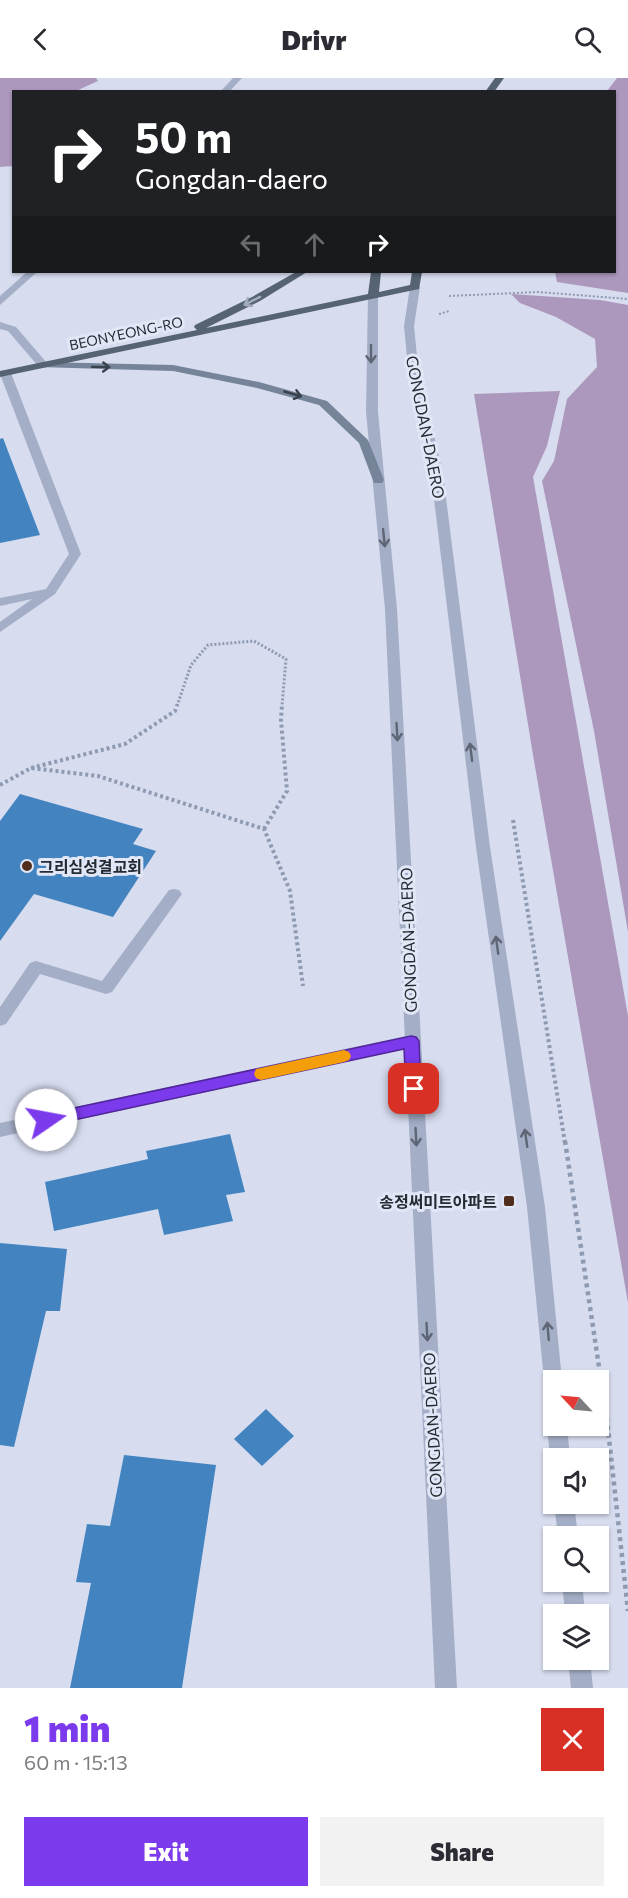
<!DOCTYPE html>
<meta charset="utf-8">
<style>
body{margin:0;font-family:Commissioner,"Noto Sans KR",sans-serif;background:#f2f2f3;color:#2b2b33;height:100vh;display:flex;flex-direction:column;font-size:22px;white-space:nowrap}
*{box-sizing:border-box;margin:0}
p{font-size:20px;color:#7c7c81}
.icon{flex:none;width:33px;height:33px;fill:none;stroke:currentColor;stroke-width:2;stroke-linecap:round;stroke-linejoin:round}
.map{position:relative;height:1610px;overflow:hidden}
.details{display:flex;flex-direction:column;background:#fff;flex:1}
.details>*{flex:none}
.banner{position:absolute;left:12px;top:12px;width:604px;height:183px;border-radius:0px;box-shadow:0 2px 4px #0004;background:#202124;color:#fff;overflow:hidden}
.needle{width:39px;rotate:296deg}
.fabs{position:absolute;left:543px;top:1292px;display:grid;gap:12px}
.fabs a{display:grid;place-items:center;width:66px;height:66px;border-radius:0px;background:#fff;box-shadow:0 2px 4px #0004;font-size:30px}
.pin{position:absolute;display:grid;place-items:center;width:51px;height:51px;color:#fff;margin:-26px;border-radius:12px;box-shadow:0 3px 9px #0006}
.me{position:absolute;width:66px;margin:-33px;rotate:78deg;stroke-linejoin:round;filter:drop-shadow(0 0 4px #0008)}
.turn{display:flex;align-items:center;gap:21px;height:126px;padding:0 24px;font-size:27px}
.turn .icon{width:78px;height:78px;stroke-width:2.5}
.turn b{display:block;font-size:42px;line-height:51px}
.lanes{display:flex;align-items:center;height:57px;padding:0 24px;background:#0003;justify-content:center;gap:30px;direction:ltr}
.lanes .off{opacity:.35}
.round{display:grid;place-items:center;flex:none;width:63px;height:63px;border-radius:0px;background:#f2f2f3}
.summary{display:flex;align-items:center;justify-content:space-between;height:102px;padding:0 24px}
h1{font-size:36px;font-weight:800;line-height:45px;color:#7c3aed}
.button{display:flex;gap:12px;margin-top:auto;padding:12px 24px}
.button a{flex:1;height:69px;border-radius:0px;background:#7c3aed;color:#fff;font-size:24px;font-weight:800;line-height:69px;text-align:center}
.button a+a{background:#f2f2f3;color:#2b2b33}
header{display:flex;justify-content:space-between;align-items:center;height:78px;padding:0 24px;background:#fff;font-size:27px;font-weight:800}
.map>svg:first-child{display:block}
.green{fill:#ad98bd}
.building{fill:#4384c0}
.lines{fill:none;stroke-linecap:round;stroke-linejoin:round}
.path-far3{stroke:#8e9ab2;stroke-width:2;stroke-dasharray:2 2;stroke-linecap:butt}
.path-far2{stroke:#8e9ab2;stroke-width:3;stroke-dasharray:2 2;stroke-linecap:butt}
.path-far1{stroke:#8e9ab2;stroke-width:4;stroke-dasharray:3 3;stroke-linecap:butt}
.path{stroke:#8e9ab2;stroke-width:4.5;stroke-dasharray:4 4;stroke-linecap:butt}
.service{fill:#a4aec6;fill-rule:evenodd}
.minor{fill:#a4aec6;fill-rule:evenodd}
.tertiary{fill:#a4aec6;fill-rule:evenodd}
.secondary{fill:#758499;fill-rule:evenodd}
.primary{fill:#566373;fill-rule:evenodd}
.oneway{stroke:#a3acbc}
.oneway2{stroke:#5e6675}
.oneway3{stroke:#39414c}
.route{fill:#7c3aed;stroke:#51269a;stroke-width:1.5}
.slow{fill:#f59e0b}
.poi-dot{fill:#512d1d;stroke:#e2e7f7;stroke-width:2}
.labels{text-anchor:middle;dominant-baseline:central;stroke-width:6;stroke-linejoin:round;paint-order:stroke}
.far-street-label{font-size:14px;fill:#252b32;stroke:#e2e7f7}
.street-label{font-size:16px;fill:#252b32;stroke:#e2e7f7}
.poi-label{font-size:16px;font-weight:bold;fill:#252b32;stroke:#e2e7f7;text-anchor:start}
</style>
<header><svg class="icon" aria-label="back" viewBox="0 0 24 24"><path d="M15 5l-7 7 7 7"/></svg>Drivr<svg class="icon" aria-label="search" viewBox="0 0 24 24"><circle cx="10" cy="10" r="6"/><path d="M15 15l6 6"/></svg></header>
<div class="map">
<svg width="628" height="1610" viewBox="0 0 628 1610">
<rect width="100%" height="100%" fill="#d7dcef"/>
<g class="green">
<polygon points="0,0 96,0 98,3 76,13 14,14 13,88 0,89"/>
<polygon points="617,0 628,0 628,215 557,204 555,194 615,194 615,14 607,13"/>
<polygon points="511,216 600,222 628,227 628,854 594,653 542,403 554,383 567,321 597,289 595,261 556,239 520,225"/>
<polygon points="560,313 547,368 533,399 628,938 628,1225 533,677 474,316"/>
</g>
<g class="building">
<polygon points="3,360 40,457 0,465 0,361"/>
<polygon points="20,716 143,751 133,766 156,773 113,839 34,816 0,863 0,743"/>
<polygon points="230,1056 245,1114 226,1117 233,1143 164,1157 158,1131 54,1153 45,1104 148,1081 146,1073"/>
<polygon points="0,1165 67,1171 60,1233 46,1233 14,1369 0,1367"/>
<polygon points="266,1331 294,1358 262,1388 234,1361"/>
<polygon points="124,1377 216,1387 182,1610 70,1610 91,1505 76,1504 87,1446 110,1448"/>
</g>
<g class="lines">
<g class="path-far3">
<polyline points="449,218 538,214 628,221"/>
<polyline points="439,236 449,233"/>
</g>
<polyline class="path-far2" points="177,628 191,587 208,567 254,563 286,581 282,628"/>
<g class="path-far1">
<polyline points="31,690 125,666 175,633 177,627"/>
<polyline points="0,707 31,690 98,698 264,751 290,813 303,908"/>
<polyline points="513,742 565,1065"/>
<polyline points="264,751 287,713 281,642 282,627"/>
</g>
<polyline class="path" points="565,1063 607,1342 628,1533"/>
<g class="service">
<polygon points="5,292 11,295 81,476 55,516 0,554 0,544 32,521 0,528 0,520 46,511 69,476 0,296 1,293"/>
<polygon points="174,811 179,812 182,816 179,820 112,914 106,916 40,896 6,946 0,948 0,929 30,885 36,883 102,903 169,812"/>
</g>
<g class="minor">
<polygon points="233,0 242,0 229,14 220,14"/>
<polygon points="27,194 37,194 0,227 0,218"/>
<polygon points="0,244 16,249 47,285 47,289 39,289 8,253 0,251"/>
<polygon points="411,957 417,959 419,963 417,967 411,969 0,1059 0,1045"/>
</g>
<g class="tertiary">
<polygon points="415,206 420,209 414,248 418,289 443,396 490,769 545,1129 562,1302 554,1302 554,1320 547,1318 545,1312 527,1129 476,769 431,396 408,289 404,248 410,209"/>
<polygon points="373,214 378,217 378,334 397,531 457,1610 435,1610 385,531 366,334 368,217"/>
<polygon points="554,1339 554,1347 567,1347 570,1380 554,1380 554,1387 550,1380 547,1347"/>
<polygon points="554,1425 574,1425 578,1458 558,1458"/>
<polygon points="562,1503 582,1503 585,1536 565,1536"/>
<polygon points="568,1581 590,1581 593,1610 571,1610"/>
</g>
<polygon class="secondary" points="43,284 173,287 259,304 327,323 368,362 384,402 382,405 374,405 359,365 319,327 257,310 173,293 39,289 38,287"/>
<g class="primary">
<polygon points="495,0 504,0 494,14 485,14"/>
<polygon points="296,194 307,194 260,223 206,250 368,216 371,194 381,194 379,214 410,207 412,194 422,194 419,211 0,299 0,293 197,252 194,249 195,247 252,219"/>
</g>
</g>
<defs><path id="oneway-shaft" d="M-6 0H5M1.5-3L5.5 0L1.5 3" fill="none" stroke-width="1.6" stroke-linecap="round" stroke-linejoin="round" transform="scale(1.5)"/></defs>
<use class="oneway" href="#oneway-shaft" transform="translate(252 223) rotate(153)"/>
<g class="oneway2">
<use href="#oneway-shaft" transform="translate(371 276) rotate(90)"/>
<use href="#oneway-shaft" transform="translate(384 460) rotate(84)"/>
<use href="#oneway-shaft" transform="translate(397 654) rotate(87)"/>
<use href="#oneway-shaft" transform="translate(471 674) rotate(-97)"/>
<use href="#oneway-shaft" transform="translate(497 867) rotate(-98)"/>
<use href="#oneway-shaft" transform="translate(416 1059) rotate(87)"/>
<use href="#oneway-shaft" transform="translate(526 1060) rotate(-98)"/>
<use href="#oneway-shaft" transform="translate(548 1253) rotate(-95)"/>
<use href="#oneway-shaft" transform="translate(427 1254) rotate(87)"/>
</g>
<g class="oneway3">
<use href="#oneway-shaft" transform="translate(101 289) rotate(1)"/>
<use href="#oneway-shaft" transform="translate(293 316) rotate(16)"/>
</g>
<polygon class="route" points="411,958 416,959 419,963 421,1011 419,1016 408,1016 406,1011 404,971 46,1048 40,1046 38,1042 40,1038 46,1036"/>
<polygon class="slow" points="344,972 349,974 351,978 349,982 344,984 261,1002 256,1000 254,996 256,991 261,990"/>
<g class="poi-dot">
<circle cx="27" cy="788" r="6"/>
<rect x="503" y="1117" width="12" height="12" rx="3"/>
</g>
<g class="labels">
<g class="far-street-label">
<text transform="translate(126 255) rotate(-12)">BEONYEONG-RO</text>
</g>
<g class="street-label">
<text transform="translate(426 349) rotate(79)">GONGDAN-DAERO</text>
<text transform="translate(408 862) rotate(-92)">GONGDAN-DAERO</text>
<text transform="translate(432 1347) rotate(-93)">GONGDAN-DAERO</text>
</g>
<g class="poi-label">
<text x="39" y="788">그리심성결교회</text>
<text x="497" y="1123" text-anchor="end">송정써미트아파트</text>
</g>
</g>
</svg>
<div class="fabs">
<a><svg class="needle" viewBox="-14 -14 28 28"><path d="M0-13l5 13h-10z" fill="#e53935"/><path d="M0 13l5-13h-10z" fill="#7c7c81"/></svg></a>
<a><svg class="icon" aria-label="sound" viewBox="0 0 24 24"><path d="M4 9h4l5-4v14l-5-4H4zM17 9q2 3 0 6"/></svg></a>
<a><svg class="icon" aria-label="search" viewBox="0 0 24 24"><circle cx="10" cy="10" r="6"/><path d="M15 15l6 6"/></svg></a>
<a><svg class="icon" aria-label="layers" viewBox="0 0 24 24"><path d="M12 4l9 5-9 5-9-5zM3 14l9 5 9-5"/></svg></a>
</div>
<div class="pin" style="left:414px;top:1011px;background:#d93025"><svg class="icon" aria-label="arrive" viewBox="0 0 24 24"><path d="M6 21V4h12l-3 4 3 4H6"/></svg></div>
<svg class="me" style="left:46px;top:1042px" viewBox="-20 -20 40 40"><circle r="19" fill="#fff"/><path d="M0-13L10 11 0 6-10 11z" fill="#7c3aed"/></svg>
<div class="banner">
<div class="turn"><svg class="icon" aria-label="right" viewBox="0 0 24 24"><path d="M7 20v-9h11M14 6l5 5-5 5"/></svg><div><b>50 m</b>Gongdan-daero</div></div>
<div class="lanes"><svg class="icon off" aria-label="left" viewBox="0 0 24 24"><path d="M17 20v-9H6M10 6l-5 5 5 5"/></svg><svg class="icon off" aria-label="ahead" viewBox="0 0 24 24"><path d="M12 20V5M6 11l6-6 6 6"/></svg><svg class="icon" aria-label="right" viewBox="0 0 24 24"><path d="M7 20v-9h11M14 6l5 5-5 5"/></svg></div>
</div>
</div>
<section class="details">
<div class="summary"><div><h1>1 min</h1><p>60 m · 15:13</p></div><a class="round" style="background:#d93025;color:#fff"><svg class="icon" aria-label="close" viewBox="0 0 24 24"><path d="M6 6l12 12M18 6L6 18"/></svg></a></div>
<div class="button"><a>Exit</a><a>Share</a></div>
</section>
